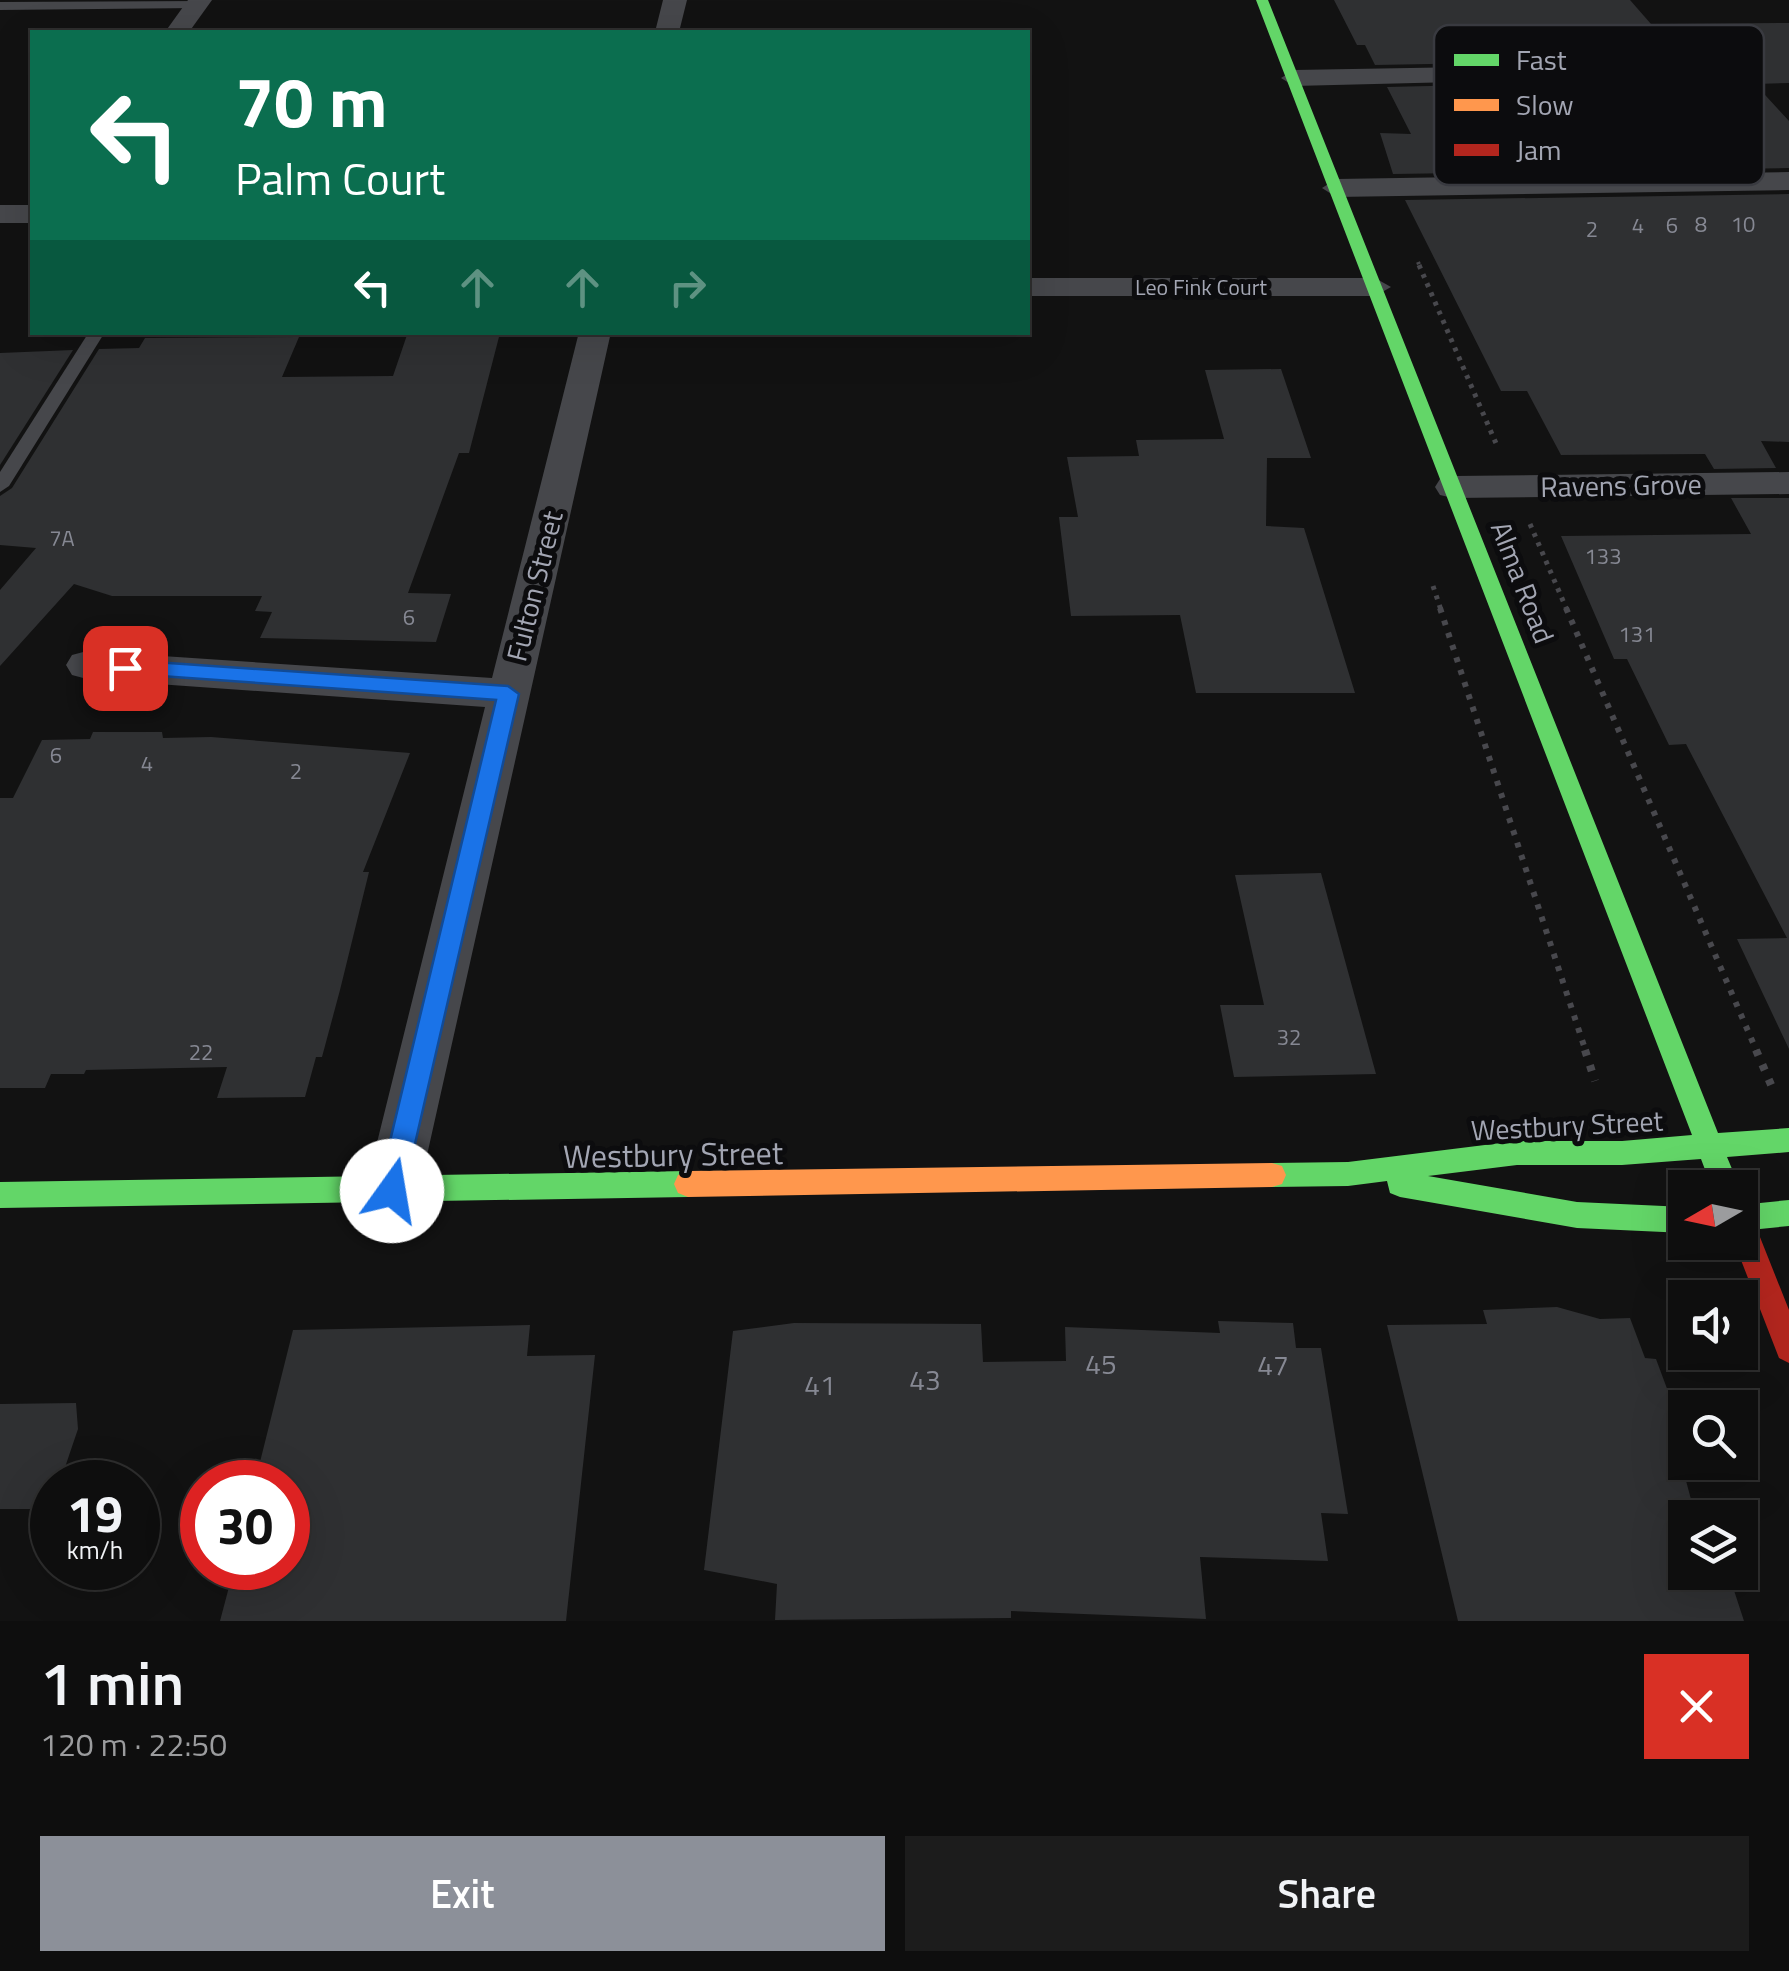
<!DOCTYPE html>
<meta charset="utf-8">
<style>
body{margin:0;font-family:"Titillium Web",sans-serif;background:#1c1c1c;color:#f1f3f6;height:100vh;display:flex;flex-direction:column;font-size:38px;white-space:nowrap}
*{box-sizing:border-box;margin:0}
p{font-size:32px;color:#9b9c9e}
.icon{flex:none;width:55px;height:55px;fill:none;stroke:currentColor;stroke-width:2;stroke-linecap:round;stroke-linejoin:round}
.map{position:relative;height:1621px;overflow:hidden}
.panel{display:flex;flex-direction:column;background:#0e0e0e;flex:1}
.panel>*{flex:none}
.hud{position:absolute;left:30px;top:30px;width:1000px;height:305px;border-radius:0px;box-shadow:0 10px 40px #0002,0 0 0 2px #2e2e2e;background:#0b6e4f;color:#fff;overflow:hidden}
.needle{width:65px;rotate:261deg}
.fabs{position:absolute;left:1668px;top:1170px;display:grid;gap:20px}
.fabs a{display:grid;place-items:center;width:90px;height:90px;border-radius:0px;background:#0e0e0e;box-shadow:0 10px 40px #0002,0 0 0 2px #2e2e2e;font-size:50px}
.speed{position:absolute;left:30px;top:1460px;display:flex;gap:20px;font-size:50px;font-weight:700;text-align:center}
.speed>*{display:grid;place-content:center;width:130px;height:130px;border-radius:50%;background:#0e0e0e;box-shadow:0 10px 40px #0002,0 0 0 2px #2e2e2e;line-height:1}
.speed small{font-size:25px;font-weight:400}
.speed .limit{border:15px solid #d22;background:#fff;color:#111}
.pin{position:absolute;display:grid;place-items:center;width:85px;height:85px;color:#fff;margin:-42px;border-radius:20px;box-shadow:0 5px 15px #0006}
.me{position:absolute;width:110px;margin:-55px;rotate:13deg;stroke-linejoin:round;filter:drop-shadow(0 0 8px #0008)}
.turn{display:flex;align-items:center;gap:35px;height:210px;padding:0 40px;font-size:45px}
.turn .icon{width:130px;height:130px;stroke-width:2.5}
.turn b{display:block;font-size:70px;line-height:85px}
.lanes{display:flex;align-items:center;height:95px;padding:0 40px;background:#0003;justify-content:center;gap:50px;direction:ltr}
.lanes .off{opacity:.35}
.round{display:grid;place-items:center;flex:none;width:105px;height:105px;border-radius:0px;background:#1c1c1c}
.overview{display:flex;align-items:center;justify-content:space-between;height:170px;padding:0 40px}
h1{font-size:60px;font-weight:600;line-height:75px}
.button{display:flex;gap:20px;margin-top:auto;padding:20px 40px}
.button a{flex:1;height:115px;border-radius:0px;background:#8c9099;color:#fff;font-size:40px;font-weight:600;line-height:115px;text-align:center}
.button a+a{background:#1c1c1c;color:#f1f3f6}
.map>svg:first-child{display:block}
.building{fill:#2f3032}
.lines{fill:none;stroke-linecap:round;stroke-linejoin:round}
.path-far3{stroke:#48484d;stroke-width:4;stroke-dasharray:2.5 5;stroke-linecap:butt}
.path-far2{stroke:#48484d;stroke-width:5;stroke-dasharray:4 6;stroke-linecap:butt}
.path-far1{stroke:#48484d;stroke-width:6;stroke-dasharray:5 8;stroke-linecap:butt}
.path{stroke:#48484d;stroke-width:8;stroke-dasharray:6 10;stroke-linecap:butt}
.lane{fill:#46474b;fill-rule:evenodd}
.street{fill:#46474b;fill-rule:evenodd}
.fast{fill:#63d668;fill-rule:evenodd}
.slow{fill:#ff974d;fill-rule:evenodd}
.jam{fill:#b3261e;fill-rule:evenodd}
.route{fill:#1a73e8;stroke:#114b97;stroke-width:2.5}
.labels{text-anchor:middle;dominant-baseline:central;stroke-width:10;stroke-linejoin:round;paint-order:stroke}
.number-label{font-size:22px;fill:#868893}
.far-street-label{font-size:22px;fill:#a3a6b3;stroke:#0c0c0e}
.street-label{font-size:28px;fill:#a3a6b3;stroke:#0c0c0e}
.near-number-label{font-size:28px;fill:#868893}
.near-street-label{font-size:32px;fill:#a3a6b3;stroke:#0c0c0e}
.key{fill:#0c0c0e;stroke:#393a40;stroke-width:2.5}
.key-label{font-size:28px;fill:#a3a6b3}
</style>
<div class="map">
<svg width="1789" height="1621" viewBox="0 0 1789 1621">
<rect width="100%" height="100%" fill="#121212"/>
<g class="building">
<polygon points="1334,0 1630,0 1651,24 1789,23 1789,83 1755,84 1789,121 1789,168 1393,174 1380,133 1411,134 1387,87 1651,81 1659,72 1642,60 1375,65 1365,45 1357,45"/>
<polygon points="1789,194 1789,442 1761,441 1776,468 1714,469 1705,454 1561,455 1527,391 1501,391 1405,200"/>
<polygon points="500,333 469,453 459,453 408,593 451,594 436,642 260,638 272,612 255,611 262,596 112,596 74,584 0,666 0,590 36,548 0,545 0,496 12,488 99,349 139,348 145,338 299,337 282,377 393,376 407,335"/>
<polygon points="73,350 0,465 0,353"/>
<polygon points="1281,369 1311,458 1267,458 1266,526 1304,528 1355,693 1196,693 1180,615 1071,616 1059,517 1078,517 1067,457 1139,456 1136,440 1224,439 1205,370"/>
<polygon points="1731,498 1789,498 1789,1049 1737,939 1787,938 1686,744 1669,745 1627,659 1614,659 1561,536 1751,534"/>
<polygon points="93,732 162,732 163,738 211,737 410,753 363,872 369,872 340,990 322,1057 316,1057 305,1097 217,1098 227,1067 86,1070 84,1074 51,1074 45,1088 0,1088 0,798 13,798 42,740 90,739"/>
<polygon points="1321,873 1376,1074 1234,1077 1220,1005 1264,1005 1235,875"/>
<polygon points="1557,1307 1600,1319 1630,1318 1645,1358 1656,1359 1685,1437 1685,1477 1696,1518 1685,1518 1685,1572 1728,1572 1744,1621 1458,1621 1387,1325 1487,1324 1483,1310"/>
<polygon points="1218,1321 1293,1323 1296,1348 1321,1348 1348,1514 1321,1513 1328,1561 1200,1557 1206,1619 1011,1611 1011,1618 775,1620 777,1584 704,1570 733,1331 794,1323 981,1324 983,1362 1066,1361 1065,1327 1220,1333"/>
<polygon points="530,1325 527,1356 595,1355 566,1621 220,1621 234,1568 288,1568 288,1482 255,1482 293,1330"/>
<polygon points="76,1403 78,1429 60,1482 52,1482 51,1509 0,1509 0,1404"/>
</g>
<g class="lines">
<polyline class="path-far3" points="1418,262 1420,267"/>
<g class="path-far2">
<polyline points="1419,265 1498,448"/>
<polyline points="1530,524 1567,610"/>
<polyline points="1433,586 1441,610"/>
</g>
<g class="path-far1">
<polyline points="1440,608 1586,1052"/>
<polyline points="1566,608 1757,1052"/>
</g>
<g class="path">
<polyline points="1585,1050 1595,1081"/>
<polyline points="1756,1050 1772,1087"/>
</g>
<g class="lane">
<polygon points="201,1 203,4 197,8 0,10 0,2"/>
<polygon points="89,332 105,332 9,486 0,492 0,472"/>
</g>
<g class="street">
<polygon points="188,0 212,0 189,32 165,32"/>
<polygon points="663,0 687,0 679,32 655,32"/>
<polygon points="1642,64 1651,67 1655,72 1651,77 1294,86 1281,78 1294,70"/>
<polygon points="1789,172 1789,190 1336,197 1322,188 1336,179"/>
<rect x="0" y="205" width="32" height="18"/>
<polygon points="1028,278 1375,278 1391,287 1375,296 1028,296"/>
<polygon points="579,332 611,332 419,1191 411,1209 392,1216 373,1209 365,1191 485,707 87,679 72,675 66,665 72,655 87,651 492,678"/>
<polygon points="1789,472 1789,494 1453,498 1440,495 1435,487 1440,479 1453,476"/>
</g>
<g class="fast">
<polygon points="1256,0 1268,0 1718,1133 1789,1128 1789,1152 1727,1157 1740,1188 1712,1188 1701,1159 1622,1165 1517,1165 1428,1176 1577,1202 1685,1207 1685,1233 1577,1228 1400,1197 1390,1193 1387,1181 1348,1186 1272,1187 1262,1184 1258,1175 1262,1166 1272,1163 1348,1162 1517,1141 1622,1141 1692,1135"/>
<polygon points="688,1171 698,1175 702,1184 698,1193 688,1197 0,1208 0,1182"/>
<polygon points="1789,1200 1789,1226 1740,1231 1740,1205"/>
</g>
<polygon class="slow" points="1272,1163 1282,1166 1286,1175 1282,1184 1272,1187 688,1197 678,1193 674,1184 678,1175 688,1171"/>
<polygon class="jam" points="1740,1208 1750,1212 1789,1310 1789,1363 1779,1358 1734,1242 1740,1242"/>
</g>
<polygon class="route" points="125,660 508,686 519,694 402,1200 392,1204 382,1200 378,1191 496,700 118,673 118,662"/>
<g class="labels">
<g class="number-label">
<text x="1701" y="224">8</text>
<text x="1743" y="224">10</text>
<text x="1638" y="225">4</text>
<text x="1672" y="225">6</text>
<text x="1592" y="229">2</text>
<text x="62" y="538">7A</text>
<text x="1603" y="556">133</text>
<text x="409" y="617">6</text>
<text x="1637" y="634">131</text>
<text x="56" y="755">6</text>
<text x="147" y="763">4</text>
<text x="296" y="771">2</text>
<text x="1289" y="1037">32</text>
<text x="201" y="1052">22</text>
</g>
<g class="far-street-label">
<text x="1201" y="287">Leo Fink Court</text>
</g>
<g class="street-label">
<text transform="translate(1621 485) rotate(-1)">Ravens Grove</text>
<text transform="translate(1523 582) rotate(69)">Alma Road</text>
<text transform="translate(534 586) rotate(-76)">Fulton Street</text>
<text transform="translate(1567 1125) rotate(-3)">Westbury Street</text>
</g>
<g class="near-number-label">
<text x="1101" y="1363">45</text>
<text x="1273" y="1364">47</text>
<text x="925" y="1379">43</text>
<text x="820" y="1384">41</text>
</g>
<g class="near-street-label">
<text transform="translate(673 1154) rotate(-1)">Westbury Street</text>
</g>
</g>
<rect x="1434" y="25" width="330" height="160" rx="15" class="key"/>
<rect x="1454" y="54" width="45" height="12" fill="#63d668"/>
<rect x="1454" y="99" width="45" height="12" fill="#ff974d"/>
<rect x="1454" y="144" width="45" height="12" fill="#b3261e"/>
<g class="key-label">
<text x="1516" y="70">Fast</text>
<text x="1516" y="115">Slow</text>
<text x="1516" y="160">Jam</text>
</g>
</svg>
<div class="fabs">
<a><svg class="needle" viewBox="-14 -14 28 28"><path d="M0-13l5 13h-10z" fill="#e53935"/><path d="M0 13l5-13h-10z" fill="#9b9c9e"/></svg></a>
<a><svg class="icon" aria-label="sound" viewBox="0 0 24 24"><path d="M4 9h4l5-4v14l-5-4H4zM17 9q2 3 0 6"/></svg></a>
<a><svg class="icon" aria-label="search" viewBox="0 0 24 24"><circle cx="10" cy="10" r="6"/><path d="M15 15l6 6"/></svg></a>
<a><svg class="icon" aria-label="layers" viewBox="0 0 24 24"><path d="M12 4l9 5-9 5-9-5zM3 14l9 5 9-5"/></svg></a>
</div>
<div class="speed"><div>19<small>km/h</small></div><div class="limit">30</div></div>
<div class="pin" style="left:125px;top:668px;background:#d93025"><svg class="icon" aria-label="arrive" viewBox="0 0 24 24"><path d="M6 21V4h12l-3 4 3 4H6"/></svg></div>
<svg class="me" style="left:392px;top:1191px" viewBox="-20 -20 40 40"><circle r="19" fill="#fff"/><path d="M0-13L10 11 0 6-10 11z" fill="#1a73e8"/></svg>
<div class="hud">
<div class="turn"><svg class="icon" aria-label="left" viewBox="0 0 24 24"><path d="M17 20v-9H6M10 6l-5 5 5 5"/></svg><div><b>70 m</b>Palm Court</div></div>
<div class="lanes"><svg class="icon" aria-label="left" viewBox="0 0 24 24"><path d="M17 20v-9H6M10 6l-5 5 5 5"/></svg><svg class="icon off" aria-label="ahead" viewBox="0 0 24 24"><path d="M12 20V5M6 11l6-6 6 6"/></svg><svg class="icon off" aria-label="ahead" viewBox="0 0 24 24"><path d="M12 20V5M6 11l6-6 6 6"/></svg><svg class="icon off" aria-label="right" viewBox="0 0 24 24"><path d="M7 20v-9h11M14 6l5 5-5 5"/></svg></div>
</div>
</div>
<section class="panel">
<div class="overview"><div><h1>1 min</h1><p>120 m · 22:50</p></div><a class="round" style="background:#d93025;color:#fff"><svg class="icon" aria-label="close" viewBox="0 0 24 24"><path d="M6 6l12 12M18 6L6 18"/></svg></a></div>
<div class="button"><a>Exit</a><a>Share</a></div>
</section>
